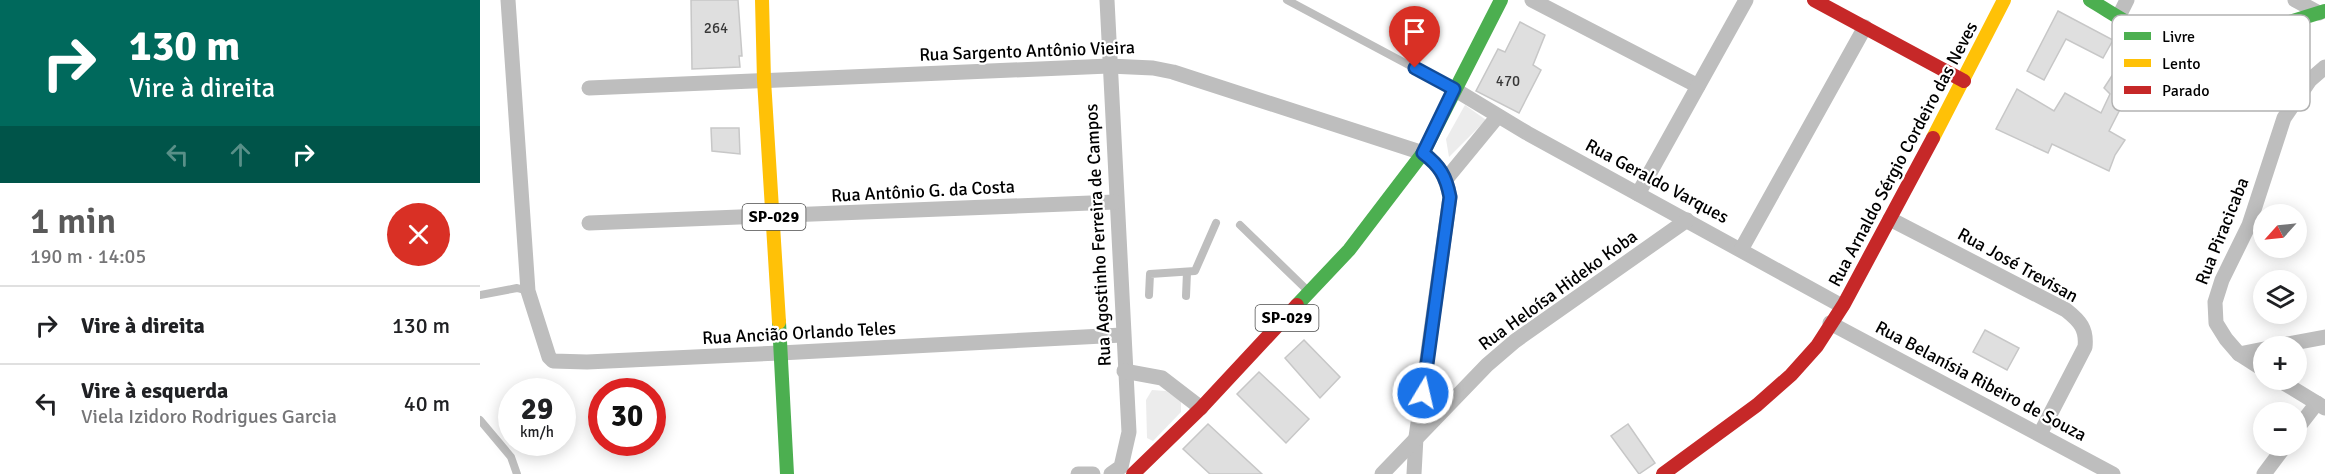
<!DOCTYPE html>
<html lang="pt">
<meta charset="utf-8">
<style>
body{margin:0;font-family:Signika,sans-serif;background:#f6f6f6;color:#202124;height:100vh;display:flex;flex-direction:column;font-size:22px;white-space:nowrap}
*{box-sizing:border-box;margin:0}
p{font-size:20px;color:#757577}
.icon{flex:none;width:33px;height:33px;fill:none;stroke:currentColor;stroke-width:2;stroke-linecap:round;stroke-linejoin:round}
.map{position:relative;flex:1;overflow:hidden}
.panel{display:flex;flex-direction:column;background:#fff;width:480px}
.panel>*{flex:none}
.top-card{background:#00695c;color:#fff;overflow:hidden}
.needle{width:39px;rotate:243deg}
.tools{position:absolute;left:1773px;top:204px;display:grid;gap:12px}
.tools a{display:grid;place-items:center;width:54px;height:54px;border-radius:50%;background:#fff;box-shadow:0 3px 15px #0003;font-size:30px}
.speed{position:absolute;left:18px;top:378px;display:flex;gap:12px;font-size:30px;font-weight:700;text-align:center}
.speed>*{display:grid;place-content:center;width:78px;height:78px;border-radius:50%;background:#fff;box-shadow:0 3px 15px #0003;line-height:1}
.speed small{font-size:15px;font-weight:400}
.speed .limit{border:9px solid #d22;background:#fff;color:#111}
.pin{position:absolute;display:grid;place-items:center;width:51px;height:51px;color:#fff;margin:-62px -26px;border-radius:50% 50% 50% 0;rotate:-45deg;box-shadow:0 0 6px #0007}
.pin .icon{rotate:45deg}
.me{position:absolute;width:66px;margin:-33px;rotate:9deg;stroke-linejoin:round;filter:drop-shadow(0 0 4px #0008)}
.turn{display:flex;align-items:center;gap:21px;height:126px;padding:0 30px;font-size:27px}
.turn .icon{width:78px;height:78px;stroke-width:2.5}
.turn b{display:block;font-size:42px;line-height:51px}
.lanes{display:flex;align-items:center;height:57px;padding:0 30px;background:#0003;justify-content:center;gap:30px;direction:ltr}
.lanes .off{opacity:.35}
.round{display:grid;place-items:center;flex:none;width:63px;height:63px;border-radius:32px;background:#f6f6f6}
.overview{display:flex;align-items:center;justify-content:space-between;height:102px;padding:0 30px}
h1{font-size:36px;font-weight:600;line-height:45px;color:#595959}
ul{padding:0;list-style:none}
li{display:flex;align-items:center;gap:18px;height:78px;padding:0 30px;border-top:2px solid #e0e0e0}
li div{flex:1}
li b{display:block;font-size:22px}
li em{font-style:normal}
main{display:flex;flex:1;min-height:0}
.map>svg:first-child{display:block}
.green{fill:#ececec}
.building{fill:#dfdfdf;stroke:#c7c7c7;stroke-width:1.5}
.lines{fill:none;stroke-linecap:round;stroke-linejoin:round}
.lane{stroke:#bebebe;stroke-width:8}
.street{stroke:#bebebe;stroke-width:15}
.fast{stroke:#4caf50;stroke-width:14}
.slow{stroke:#ffc107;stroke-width:14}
.jam{stroke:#c62828;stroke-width:14}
.route-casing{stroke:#114b97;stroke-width:15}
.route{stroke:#1a73e8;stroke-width:10}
.labels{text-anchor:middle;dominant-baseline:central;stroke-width:4.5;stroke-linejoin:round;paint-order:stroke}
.number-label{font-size:15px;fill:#383838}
.shield{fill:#fff;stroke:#4c4c4c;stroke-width:1.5}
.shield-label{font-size:16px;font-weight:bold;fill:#000}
.street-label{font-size:18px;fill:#000;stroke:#fff}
.key{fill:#fff;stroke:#b2b2b2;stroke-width:1.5}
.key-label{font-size:16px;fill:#000}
</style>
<main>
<section class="panel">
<div class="top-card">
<div class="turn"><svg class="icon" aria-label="right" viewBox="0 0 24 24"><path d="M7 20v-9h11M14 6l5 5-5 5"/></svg><div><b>130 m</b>Vire à direita</div></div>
<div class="lanes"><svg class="icon off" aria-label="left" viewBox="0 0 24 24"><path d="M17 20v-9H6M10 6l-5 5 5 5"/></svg><svg class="icon off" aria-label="ahead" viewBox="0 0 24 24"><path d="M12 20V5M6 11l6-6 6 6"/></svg><svg class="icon" aria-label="right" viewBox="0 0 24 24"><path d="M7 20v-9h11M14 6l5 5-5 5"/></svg></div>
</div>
<div class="overview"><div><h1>1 min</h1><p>190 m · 14:05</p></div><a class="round" style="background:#d93025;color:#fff"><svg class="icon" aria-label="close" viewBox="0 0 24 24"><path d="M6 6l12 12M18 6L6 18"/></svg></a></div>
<ul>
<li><svg class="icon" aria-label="right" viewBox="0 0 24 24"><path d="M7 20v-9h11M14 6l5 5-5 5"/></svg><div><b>Vire à direita</b></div><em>130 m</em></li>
<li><svg class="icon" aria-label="left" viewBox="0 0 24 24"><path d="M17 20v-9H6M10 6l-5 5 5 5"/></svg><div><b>Vire à esquerda</b><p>Viela Izidoro Rodrigues Garcia</p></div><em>40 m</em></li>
</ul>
</section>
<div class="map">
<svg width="1845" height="474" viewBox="0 0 1845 474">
<rect width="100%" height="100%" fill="#fff"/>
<g class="green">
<polygon points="985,105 1006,120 969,157 966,139"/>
<polygon points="672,390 686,391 701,401 701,412 673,441 667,438 666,400"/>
</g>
<g class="building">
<polygon points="211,0 258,0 262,56 259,56 260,67 212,69"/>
<polygon points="1578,11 1633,40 1623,58 1586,39 1564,80 1547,71"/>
<polygon points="1040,22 1065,35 1053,65 1061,70 1039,113 996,91 1018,49 1025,52"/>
<polygon points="1635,71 1654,82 1629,131 1645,140 1635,155 1629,171 1572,144 1568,153 1516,129 1537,89 1574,111 1585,93 1621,113 1630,94 1624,88"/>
<polygon points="231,128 259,128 260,154 232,151"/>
<polygon points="1505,330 1539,348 1527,370 1493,352"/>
<polygon points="824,340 860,377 840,398 805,358"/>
<polygon points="779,372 829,419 806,443 757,394"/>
<polygon points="728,424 782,474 730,474 703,449"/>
<polygon points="1148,424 1175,463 1159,474 1131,436"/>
</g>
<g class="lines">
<g class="lane">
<polyline points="807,0 970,87"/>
<polyline points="760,225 826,289"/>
<polyline points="0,295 37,288 48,291"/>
<polyline points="669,295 670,274 715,271 736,223"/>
<polyline points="706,296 707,272"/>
<polyline points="0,420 31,457 37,474"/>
</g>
<g class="street">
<polyline points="28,0 48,291 69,357 73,361 107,362 300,353 642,335"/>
<polyline points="627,0 649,432 641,467 631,474"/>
<polyline points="1052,0 1218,86"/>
<polyline points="1815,0 1839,13"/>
<polyline points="1639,16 1647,0"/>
<path d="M109,88l520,-22 44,2 20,4 250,81c17,13 23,23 27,44l-34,240 -2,37"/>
<polyline points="974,89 1047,133 1362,306"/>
<polyline points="967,178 1018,116"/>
<polyline points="1158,194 1266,0"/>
<path d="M1410,219l176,91c14,11 21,19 19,37l-45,87"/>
<polyline points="109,223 635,202"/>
<polyline points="1262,248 1385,27"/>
<polyline points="1350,323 1633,474"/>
<polyline points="1797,346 1845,337"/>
<polyline points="1759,354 1784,349"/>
<polyline points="1784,370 1759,354 1746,339 1736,323 1735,302 1742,280 1769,225 1804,118 1830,80 1845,67"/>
<polyline points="644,371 682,378 721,408"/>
<polyline points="1799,380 1845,408"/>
<polyline points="1816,430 1837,403"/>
<polyline points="598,474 613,474"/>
<polyline points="902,474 1007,365 1035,341 1207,220"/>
<polyline points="1784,474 1805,446"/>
</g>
<g class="fast">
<path d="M1610,0c37,22 67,45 112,49l123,-38"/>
<polyline points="817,305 869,250 943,153 1021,0"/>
<polyline points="299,322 307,474"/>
</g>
<g class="slow">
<polyline points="282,0 284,80 299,322"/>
<polyline points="1453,138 1524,0"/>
</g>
<g class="jam">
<polyline points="1334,0 1484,81"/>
<polyline points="653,474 721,408 817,305"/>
<polyline points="1183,474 1277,405 1311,375 1337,346 1364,304 1453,138"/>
</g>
</g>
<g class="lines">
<defs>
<path id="route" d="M935,68l39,21 -31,64c17,13 23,23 27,44l-27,196"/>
</defs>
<use href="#route" class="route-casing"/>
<use href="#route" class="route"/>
</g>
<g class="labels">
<g class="number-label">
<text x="236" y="28">264</text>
<text x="1028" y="81">470</text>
</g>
<g class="shield">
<rect x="262.5" y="204" width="63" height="26" rx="4.5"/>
<rect x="775.5" y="305" width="63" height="26" rx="4.5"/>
</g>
<g class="shield-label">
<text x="294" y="217">SP-029</text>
<text x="807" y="318">SP-029</text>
</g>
<g class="street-label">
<text transform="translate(547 51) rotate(-2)">Rua Sargento Antônio Vieira</text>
<text transform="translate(1423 154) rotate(-62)">Rua Arnaldo Sérgio Cordeiro das Neves</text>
<text transform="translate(1177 181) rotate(28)">Rua Geraldo Varques</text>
<text transform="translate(443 191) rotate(-3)">Rua Antônio G. da Costa</text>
<text transform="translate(1742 231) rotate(-68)">Rua Piracicaba</text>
<text transform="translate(618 235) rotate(-93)">Rua Agostinho Ferreira de Campos</text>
<text transform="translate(1538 265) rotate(29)">Rua José Trevisan</text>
<text transform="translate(1078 290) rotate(-36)">Rua Heloísa Hideko Koba</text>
<text transform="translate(319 333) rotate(-3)">Rua Ancião Orlando Teles</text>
<text transform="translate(1501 381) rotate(28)">Rua Belanísia Ribeiro de Souza</text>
</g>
</g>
<rect x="1632" y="15" width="198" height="96" rx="9" class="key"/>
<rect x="1644" y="32" width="27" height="8" fill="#4caf50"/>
<rect x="1644" y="59" width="27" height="8" fill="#ffc107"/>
<rect x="1644" y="86" width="27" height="8" fill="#c62828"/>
<g class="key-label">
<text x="1682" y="42">Livre</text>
<text x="1682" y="69">Lento</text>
<text x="1682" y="96">Parado</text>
</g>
</svg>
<div class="tools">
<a><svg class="needle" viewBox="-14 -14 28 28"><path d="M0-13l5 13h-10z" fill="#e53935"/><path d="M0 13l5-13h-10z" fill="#757577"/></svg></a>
<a><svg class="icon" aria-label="layers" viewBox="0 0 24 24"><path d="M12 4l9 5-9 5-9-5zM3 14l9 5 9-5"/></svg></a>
<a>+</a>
<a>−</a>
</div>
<div class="speed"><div>29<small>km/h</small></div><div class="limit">30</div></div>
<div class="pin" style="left:935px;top:68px;background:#d93025"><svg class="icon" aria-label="arrive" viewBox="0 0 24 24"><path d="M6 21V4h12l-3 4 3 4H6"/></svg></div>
<svg class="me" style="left:943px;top:393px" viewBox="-20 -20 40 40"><circle r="17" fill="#1a73e8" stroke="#fff" stroke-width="3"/><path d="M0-11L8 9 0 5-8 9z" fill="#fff"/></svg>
</div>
</main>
